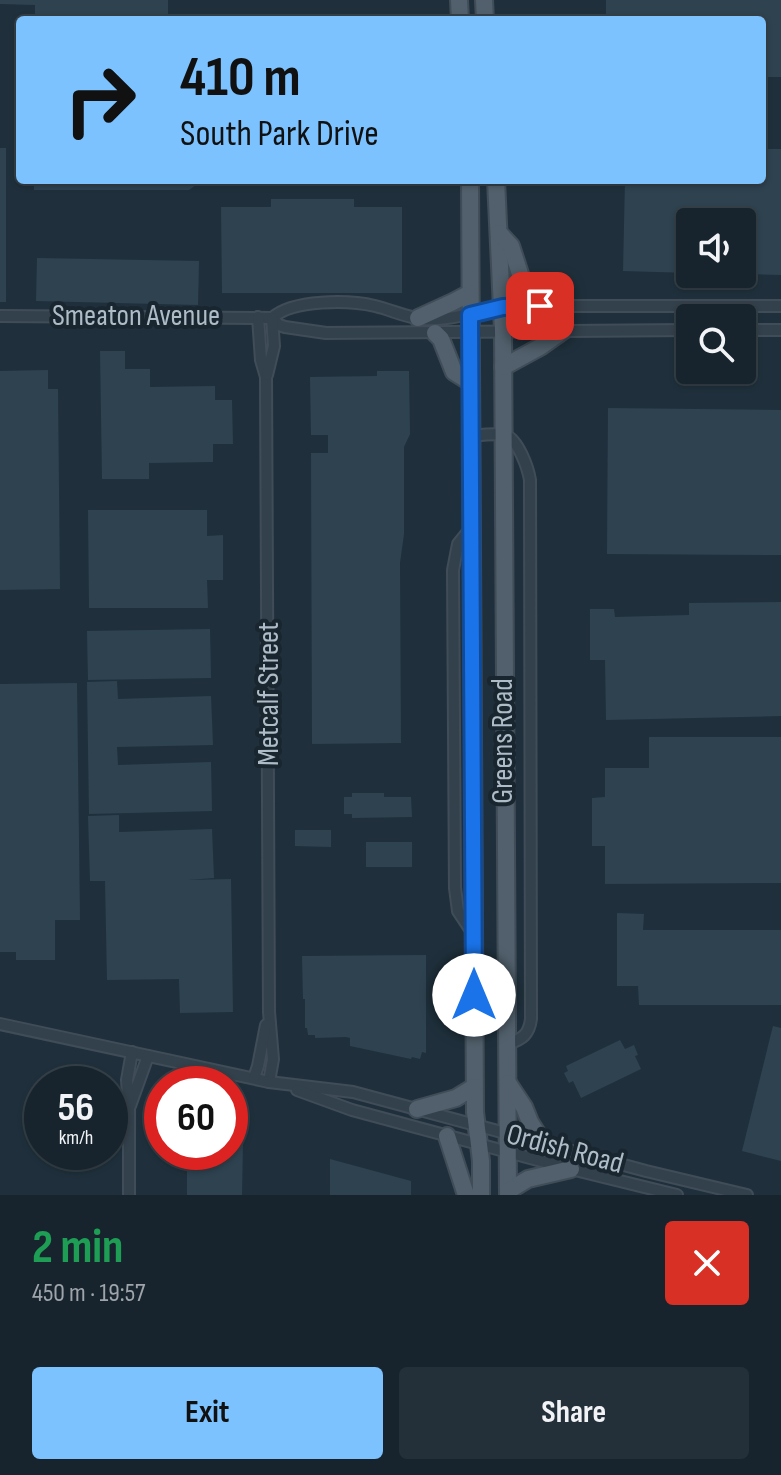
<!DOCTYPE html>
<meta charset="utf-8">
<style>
body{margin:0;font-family:"Sofia Sans Condensed",sans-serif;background:#243039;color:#f1f3f6;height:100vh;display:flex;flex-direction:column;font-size:30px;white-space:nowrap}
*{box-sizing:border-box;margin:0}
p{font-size:26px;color:#9ea4aa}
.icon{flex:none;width:44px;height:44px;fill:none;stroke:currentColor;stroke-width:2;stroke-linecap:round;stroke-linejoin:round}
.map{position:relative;height:1195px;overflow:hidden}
.side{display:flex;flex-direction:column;background:#17242d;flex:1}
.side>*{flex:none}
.hud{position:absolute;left:16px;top:16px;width:750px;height:168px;border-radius:8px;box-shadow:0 2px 6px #0004,0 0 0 2px #364149;background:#7cc2ff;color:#111;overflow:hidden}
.buttons{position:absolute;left:676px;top:208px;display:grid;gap:16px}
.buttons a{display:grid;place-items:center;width:80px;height:80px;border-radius:8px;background:#17242d;box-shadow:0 2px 6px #0004,0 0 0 2px #364149;font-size:40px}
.speed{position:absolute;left:24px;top:1066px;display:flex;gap:16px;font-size:40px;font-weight:700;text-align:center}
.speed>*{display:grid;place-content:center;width:104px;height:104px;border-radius:50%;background:#17242d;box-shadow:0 2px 6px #0004,0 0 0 2px #364149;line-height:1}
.speed small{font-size:20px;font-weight:400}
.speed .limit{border:12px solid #d22;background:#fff;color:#111}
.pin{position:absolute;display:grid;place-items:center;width:68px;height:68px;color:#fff;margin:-34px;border-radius:16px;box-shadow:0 4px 12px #0006}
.me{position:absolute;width:88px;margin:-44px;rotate:0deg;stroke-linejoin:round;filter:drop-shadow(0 0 6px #0008)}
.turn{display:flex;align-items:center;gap:28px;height:168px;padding:0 32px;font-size:36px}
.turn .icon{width:104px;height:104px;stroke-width:2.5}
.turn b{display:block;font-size:56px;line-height:68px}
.round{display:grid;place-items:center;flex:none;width:84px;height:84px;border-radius:8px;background:#243039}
.head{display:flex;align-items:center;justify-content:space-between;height:136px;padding:0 32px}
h1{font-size:48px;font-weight:700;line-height:60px;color:#1e9e55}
.cta{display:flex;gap:16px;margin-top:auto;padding:16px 32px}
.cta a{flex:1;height:92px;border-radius:8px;background:#7cc2ff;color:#111;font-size:32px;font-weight:700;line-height:92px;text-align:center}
.cta a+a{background:#243039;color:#f1f3f6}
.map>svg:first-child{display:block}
.building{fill:#2e4250}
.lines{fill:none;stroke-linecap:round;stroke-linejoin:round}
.minor-casing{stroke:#404d58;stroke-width:14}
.primary-casing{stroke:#404d58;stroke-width:20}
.minor{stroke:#33414c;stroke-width:10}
.primary{stroke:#51606c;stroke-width:16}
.route-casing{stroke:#114b97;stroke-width:20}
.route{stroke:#1a73e8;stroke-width:14}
.labels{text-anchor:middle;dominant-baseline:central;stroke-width:8;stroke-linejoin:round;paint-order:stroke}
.street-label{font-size:30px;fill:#aebcc8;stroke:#192630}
</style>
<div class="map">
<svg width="781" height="1195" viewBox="0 0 781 1195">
<rect width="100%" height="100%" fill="#1f303c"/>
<g class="building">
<polygon points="0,0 168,0 168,20 35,20 35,5 0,4"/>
<polygon points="606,0 781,0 781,77 762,77 762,20 606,20"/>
<rect x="0" y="148" width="6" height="154"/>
<polygon points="762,149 781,149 781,275 742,274 742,222 690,222 690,273 623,271 625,180 762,180"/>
<polygon points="34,180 203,180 189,190 34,190"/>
<polygon points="271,199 354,199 354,207 402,207 402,293 222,293 221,207 271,207"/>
<polygon points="37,258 199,261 198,305 36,301"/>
<polygon points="100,351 125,351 125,369 150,369 150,387 215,386 215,400 232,400 233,444 213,444 213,462 149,463 149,479 102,479"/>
<polygon points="48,370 48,389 58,389 60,589 0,590 0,371"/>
<polygon points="377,371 409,371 410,434 404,447 404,534 400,563 401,743 312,744 311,453 328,453 328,435 311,435 310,377 377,376"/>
<polygon points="608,408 781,410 781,555 607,554"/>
<polygon points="88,510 207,510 207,536 223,535 223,580 207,580 208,608 89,608"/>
<polygon points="781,602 781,716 606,720 605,660 590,660 590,609 614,609 615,617 689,615 689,603"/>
<polygon points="210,629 211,678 88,680 87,631"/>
<polygon points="117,681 118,699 211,696 213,745 117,747 118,765 211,762 212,811 89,814 87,682"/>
<polygon points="77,683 80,920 55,920 55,960 16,960 16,952 0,952 0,684"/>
<polygon points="649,737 781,737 781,883 605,884 605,846 592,846 592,798 605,797 605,768 649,768"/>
<polygon points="352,793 384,793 384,797 411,797 412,817 352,818 352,814 344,814 344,797 352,797"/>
<polygon points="119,815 119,832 212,829 214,878 188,880 231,879 233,1012 180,1013 179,979 107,980 105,881 90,881 88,816"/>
<polygon points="295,830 331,830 331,847 295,846"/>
<rect x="366" y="842" width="46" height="25"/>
<polygon points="617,913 644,914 643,930 781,930 781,1005 639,1005 638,986 617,986"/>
<polygon points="426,955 426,1053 422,1052 420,1059 412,1057 411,1059 350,1046 350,1038 346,1037 315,1038 315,1035 308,1035 307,1028 305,1028 305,999 303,999 302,956"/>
<polygon points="773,1026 781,1028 781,1161 742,1151"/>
<polygon points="620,1040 625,1049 634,1045 638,1055 635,1056 641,1069 581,1098 573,1081 569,1083 564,1073 568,1071 566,1066"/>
<polygon points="230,1139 243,1141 242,1195 187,1195 187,1152 230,1152"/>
<polygon points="330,1159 411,1181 411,1195 330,1195"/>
</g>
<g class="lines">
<defs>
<g id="minor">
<path d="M0,316l272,2c21,-19 77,-18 103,-12 17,4 32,12 49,13 30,2 57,-10 86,-13h271"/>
<polyline points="258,317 261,360 266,377 269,1012 273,1059 269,1082"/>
<polyline points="272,318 279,325 285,327 326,333 690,330"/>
<polyline points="742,330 781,330"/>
<polyline points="267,375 274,346 272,318"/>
<path d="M471,436c10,-1 24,-3 34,-1 13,4 23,33 25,45l1,539c-2,16 -9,20 -23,25"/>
<polyline points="471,528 458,544 453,570 455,888 458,911 472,932"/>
<polyline points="0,1024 269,1082 353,1092 646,1171 747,1195"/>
<polyline points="254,1078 258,1066 266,1025"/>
<polyline points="297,1090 352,1110 571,1169 677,1195"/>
<polyline points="130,1106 148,1056"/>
<polyline points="129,1195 129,1108 127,1080 132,1052"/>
</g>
<g id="primary">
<polyline points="459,0 460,20"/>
<polyline points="484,0 485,20"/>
<polyline points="470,180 475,1112 481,1161 481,1195"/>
<polyline points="496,180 503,330 508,1195"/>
<polyline points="499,233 511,246 521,277 540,306"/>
<polyline points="418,318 453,302 470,293"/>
<polyline points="435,333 441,339 454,372 470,382"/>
<polyline points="503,367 540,347 564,330"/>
<polyline points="508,1083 524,1107 530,1122 543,1143"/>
<polyline points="417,1109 456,1098 474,1087"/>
<polyline points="447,1136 466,1195"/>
<polyline points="508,1191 528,1179 571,1169"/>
</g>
</defs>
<use href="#minor" class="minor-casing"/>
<use href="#primary" class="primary-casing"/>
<use href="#minor" class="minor"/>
<use href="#primary" class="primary"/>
</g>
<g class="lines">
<defs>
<polyline id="route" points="474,995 470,315 503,307 540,306"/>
</defs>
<use href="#route" class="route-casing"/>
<use href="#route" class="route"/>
</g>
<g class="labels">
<g class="street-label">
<text x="136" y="316">Smeaton Avenue</text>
<text transform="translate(269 694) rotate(-90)">Metcalf Street</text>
<text transform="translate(503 741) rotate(-90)">Greens Road</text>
<text transform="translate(565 1149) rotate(15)">Ordish Road</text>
</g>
</g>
</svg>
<div class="buttons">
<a><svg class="icon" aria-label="sound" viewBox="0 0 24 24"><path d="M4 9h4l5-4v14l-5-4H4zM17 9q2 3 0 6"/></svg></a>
<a><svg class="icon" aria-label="search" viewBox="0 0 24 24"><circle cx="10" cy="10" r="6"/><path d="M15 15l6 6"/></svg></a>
</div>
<div class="speed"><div>56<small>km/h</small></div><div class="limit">60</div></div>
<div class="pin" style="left:540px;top:306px;background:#d93025"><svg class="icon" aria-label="arrive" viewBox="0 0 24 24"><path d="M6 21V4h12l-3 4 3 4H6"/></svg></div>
<svg class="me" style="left:474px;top:995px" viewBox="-20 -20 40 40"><circle r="19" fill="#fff"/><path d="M0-13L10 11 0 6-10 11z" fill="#1a73e8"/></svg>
<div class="hud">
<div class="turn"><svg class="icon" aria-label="right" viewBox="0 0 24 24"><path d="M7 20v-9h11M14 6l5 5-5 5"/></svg><div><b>410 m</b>South Park Drive</div></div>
</div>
</div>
<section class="side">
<div class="head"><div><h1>2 min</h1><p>450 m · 19:57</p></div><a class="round" style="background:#d93025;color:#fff"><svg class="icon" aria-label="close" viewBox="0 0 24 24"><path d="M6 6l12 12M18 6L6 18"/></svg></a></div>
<div class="cta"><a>Exit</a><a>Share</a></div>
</section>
